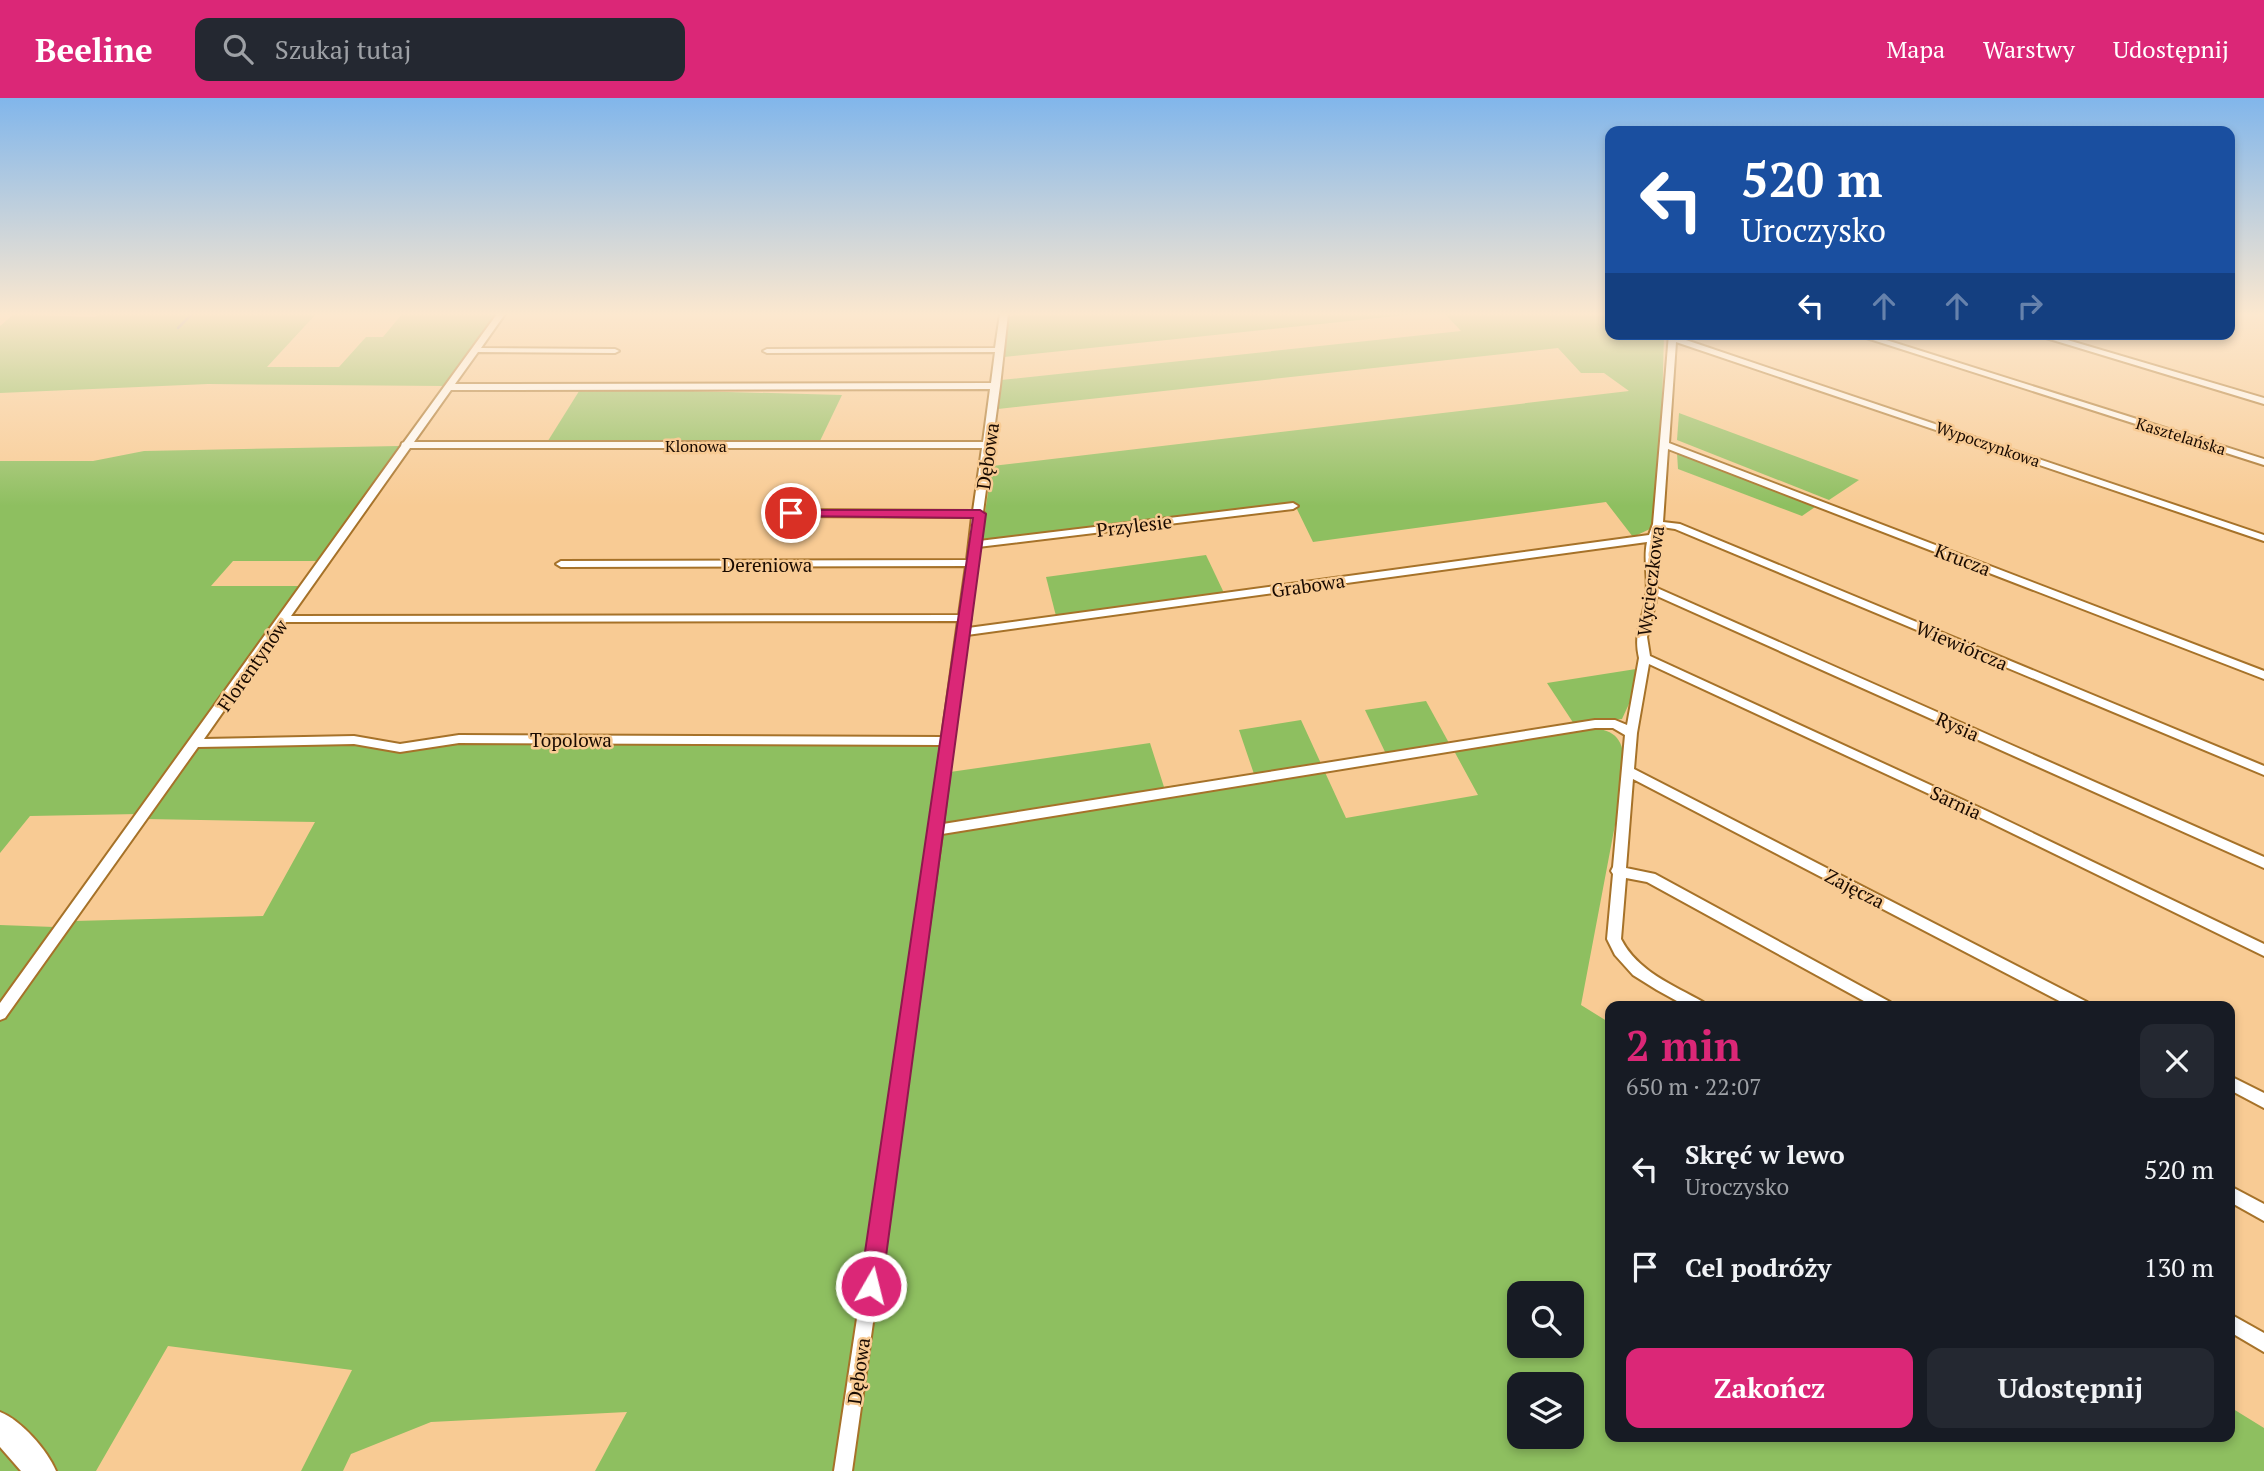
<!DOCTYPE html>
<html lang="pl">
<meta charset="utf-8">
<style>
body{margin:0;font-family:"PT Serif",serif;background:#242831;color:#f1f3f6;height:100vh;display:flex;flex-direction:column;font-size:26px;white-space:nowrap}
*{box-sizing:border-box;margin:0}
p{font-size:23px;color:#9ea1a6}
.icon{flex:none;width:38px;height:38px;fill:none;stroke:currentColor;stroke-width:2;stroke-linecap:round;stroke-linejoin:round}
.map{position:relative;flex:1;overflow:hidden}
.drawer{position:absolute;left:1605px;top:903px;width:630px;height:441px;display:flex;flex-direction:column;background:#171b24;border-radius:14px;box-shadow:0 4px 10px #0003}
.drawer>*{flex:none}
.hud{position:absolute;left:1605px;top:28px;width:630px;height:214px;border-radius:14px;box-shadow:0 4px 10px #0003;background:#1a4fa0;color:#fff;overflow:hidden}
.tools{position:absolute;left:1507px;top:1183px;display:grid;gap:14px}
.tools a{display:grid;place-items:center;width:77px;height:77px;border-radius:14px;background:#171b24;box-shadow:0 4px 10px #0003;font-size:35px}
.pin{position:absolute;display:grid;place-items:center;width:60px;height:60px;color:#fff;margin:-30px;border:4px solid #fff;border-radius:50%;box-shadow:0 2px 7px #0007}
.me{position:absolute;width:77px;margin:-38px;rotate:8deg;stroke-linejoin:round;filter:drop-shadow(0 0 5px #0008)}
.turn{display:flex;align-items:center;gap:24px;height:147px;padding:0 21px;font-size:32px}
.turn .icon{width:91px;height:91px;stroke-width:2.5}
.turn b{display:block;font-size:49px;line-height:60px}
.lanes{display:flex;align-items:center;height:66px;padding:0 21px;background:#0003;justify-content:center;gap:35px;direction:ltr}
.lanes .off{opacity:.35}
.round{display:grid;place-items:center;flex:none;width:74px;height:74px;border-radius:14px;background:#242831}
.head{display:flex;align-items:center;justify-content:space-between;height:119px;padding:0 21px}
h1{font-size:42px;font-weight:700;line-height:52px;color:#db2777}
.action{display:flex;gap:14px;margin-top:auto;padding:14px 21px}
.action a{flex:1;height:80px;border-radius:14px;background:#db2777;color:#fff;font-size:28px;font-weight:700;line-height:80px;text-align:center}
.action a+a{background:#242831;color:#f1f3f6}
ul{padding:0;list-style:none}
li{display:flex;align-items:center;gap:21px;height:98px;padding:0 21px}
li div{flex:1}
li b{display:block;font-size:26px}
li em{font-style:normal}
header{display:flex;align-items:center;gap:42px;box-sizing:border-box;height:98px;padding:0 35px;background:#db2777;color:#fff}
header strong{font-size:33px}
nav{display:flex;gap:38px;margin-inline-start:auto;font-size:24px}
.search{width:490px;height:63px;background:#242831;display:flex;align-items:center;gap:18px;box-sizing:border-box;padding:0 24px;border-radius:14px;color:#9ea1a6;font-size:26px}
.map>svg:first-child{display:block}
.green{fill:#8ebf60;fill-rule:evenodd}
.lines{fill:none;stroke-linecap:round;stroke-linejoin:round}
.stream{stroke:#6684a7;stroke-width:2.5}
.minor-casing{stroke:#a67229;stroke-width:4}
.secondary-casing{stroke:#a67229;stroke-width:4}
.minor{fill:#fff;fill-rule:evenodd}
.secondary{fill:#fff;fill-rule:evenodd}
.route{fill:#db2777;stroke:#8e194d;stroke-width:2}
.labels{text-anchor:middle;dominant-baseline:central;stroke-width:5;stroke-linejoin:round;paint-order:stroke}
.far-street-label{font-size:16px;fill:#190a00;stroke:#f8cb94}
.street-label{font-size:19px;fill:#190a00;stroke:#f8cb94}
</style>
<header>
<strong>Beeline</strong>
<div class="search"><svg class="icon" aria-label="search" viewBox="0 0 24 24"><circle cx="10" cy="10" r="6"/><path d="M15 15l6 6"/></svg>Szukaj tutaj</div>
<nav><a>Mapa</a><a>Warstwy</a><a>Udostępnij</a></nav>
</header>
<div class="map">
<svg width="2264" height="1373" viewBox="0 0 2264 1373">
<rect width="100%" height="100%" fill="#f8cb94"/>
<g class="green">
<polygon points="14,216 95,219 99,216 316,216 267,269 339,269 366,239 383,239 402,216 498,216 444,288 208,286 0,295 0,228"/>
<polygon points="1416,216 1004,259 1009,219 1013,217"/>
<polygon points="1445,216 1610,216 1610,236 1664,236 1662,310 1652,430 1633,439 1606,404 1313,444 1294,405 1025,439 981,441 992,368 1629,293 1604,275 1581,275 1558,250 998,311 1001,282 1461,233"/>
<polygon points="581,290 842,297 819,345 546,346"/>
<polygon points="1679,315 1859,382 1829,402 1677,342"/>
<polygon points="399,348 321,463 233,463 211,488 303,488 139,716 30,718 0,755 0,363 93,363 144,353"/>
<polygon points="1677,355 1815,409 1802,418 1678,371"/>
<polygon points="1206,457 1224,495 1056,518 1046,479"/>
<polygon points="1636,571 1634,595 1622,621 1574,626 1547,585"/>
<polygon points="1426,603 1449,645 1386,656 1365,612"/>
<path d="M1301,622l45,98 132,-23 -25,-46 136,-21c32,1 35,17 36,44l-44,233 29,18v414h620v-30l34,21v43h-1669l32,-59 -196,10 -80,32 -8,17h-42l51,-101 -184,-24 -72,125h-96v-546l54,2 20,-6 189,-5 52,-94 -169,-3 53,-73 152,-3 48,7 60,-8h484l-21,147 14,-3 14,-114 200,-29 14,44 90,-13 -15,-44zM1519,1195h53v53h-53zM1519,1286h53v53h-53z"/>
</g>
<g class="lines">
<polyline class="stream" points="178,230 192,216"/>
<defs>
<g id="minor">
<path d="M497,216h8l-24,34 134,1 4,2 -4,2 -137,-1 -23,32 536,-1 4,-31 -228,1 -4,-2 4,-2 228,-1 5,-34h8l-8,72 -17,126 2,2 -3,2 -3,25 314,-38 5,3 -5,3 -315,38 -1,14 1,2 -2,2 -6,51 1,2 -3,10 681,-93 4,-11 16,-190h8v3l587,198v6l-588,-199 -7,101 595,228v8l-596,-230 -5,73 17,2 584,242v9l-589,-246 -13,-2c-9,20 -7,40 -5,61l607,269v11l-607,-272 -10,41 3,19 339,156 275,132v12l-283,-138 -332,-154 -12,69 -3,36 453,233 2,4h-20l-436,-227 -7,89 29,6 235,128 2,4h-19l-226,-124 -21,-4 -5,61c16,32 52,46 82,63l2,4h-19l-29,-16 -24,-15 -18,-20 -8,-16 6,-65 -2,-3 2,-4 12,-132 -12,-7h-18l-653,106 -90,637h-18l84,-557 23,-169 -482,-2 -59,9 -46,-8 -156,3 -193,271 -5,2v-17l401,-557 1,-3 2,-1zM990,291l-7,53h-569l37,-52zM410,350h572l-9,63 -182,-1 -5,3 5,3 181,1 -5,43 -406,1 -5,3 5,3 405,-1 -7,49 -668,1zM1647,444c-4,19 2,37 -1,56 -3,23 -13,34 -7,60l-12,67 -12,-5h-20l-652,104 24,-189zM958,523l-16,116 -483,-2 -59,9 -46,-8 -150,3 82,-117z"/>
<polygon points="1854,236 1867,236 2264,361 2264,367"/>
<polygon points="2033,236 2047,236 2264,300 2264,306"/>
<polygon points="2230,978 2264,995 2264,1010 2230,992"/>
<polygon points="2230,1088 2264,1106 2264,1123 2230,1104"/>
<polygon points="2230,1216 2264,1235 2264,1254 2230,1234"/>
</g>
<path id="secondary" d="M0,1314c21,8 47,38 56,59h-35l-21,-24z"/>
</defs>
<use href="#minor" class="minor-casing"/>
<use href="#secondary" class="secondary-casing"/>
<use href="#minor" class="minor"/>
<use href="#secondary" class="secondary"/>
</g>
<linearGradient id="sky" x2="0" y2="1"><stop stop-color="#81b6eb"/><stop offset="0.53" stop-color="#fce8cf"/><stop offset="1" stop-color="#fce8cf" stop-opacity="0"/></linearGradient>
<rect width="2264" height="408" fill="url(#sky)"/>
<polygon class="route" points="786,412 980,412 986,416 882,1188 878,1196 871,1199 863,1196 860,1188 973,420 791,418 784,415"/>
<g class="labels">
<g class="far-street-label">
<text transform="translate(2181 338) rotate(17)">Kasztelańska</text>
<text transform="translate(1988 346) rotate(19)">Wypoczynkowa</text>
<text x="696" y="348">Klonowa</text>
</g>
<g class="street-label">
<text transform="translate(987 358) rotate(-82)">Dębowa</text>
<text transform="translate(1134 427) rotate(-7)">Przylesie</text>
<text transform="translate(1963 461) rotate(21)">Krucza</text>
<text x="767" y="466">Dereniowa</text>
<text transform="translate(1650 483) rotate(-83)">Wycieczkowa</text>
<text transform="translate(1308 487) rotate(-8)">Grabowa</text>
<text transform="translate(1962 547) rotate(23)">Wiewiórcza</text>
<text transform="translate(252 567) rotate(-55)">Florentynów</text>
<text transform="translate(1958 628) rotate(24)">Rysia</text>
<text x="571" y="641">Topolowa</text>
<text transform="translate(1956 704) rotate(25)">Sarnia</text>
<text transform="translate(1855 790) rotate(27)">Zajęcza</text>
<text transform="translate(858 1273) rotate(-82)">Dębowa</text>
</g>
</g>
</svg>
<div class="tools">
<a><svg class="icon" aria-label="search" viewBox="0 0 24 24"><circle cx="10" cy="10" r="6"/><path d="M15 15l6 6"/></svg></a>
<a><svg class="icon" aria-label="layers" viewBox="0 0 24 24"><path d="M12 4l9 5-9 5-9-5zM3 14l9 5 9-5"/></svg></a>
</div>
<div class="pin" style="left:791px;top:415px;background:#d93025"><svg class="icon" aria-label="arrive" viewBox="0 0 24 24"><path d="M6 21V4h12l-3 4 3 4H6"/></svg></div>
<svg class="me" style="left:871px;top:1188px" viewBox="-20 -20 40 40"><circle r="17" fill="#db2777" stroke="#fff" stroke-width="3"/><path d="M0-11L8 9 0 5-8 9z" fill="#fff"/></svg>
<div class="hud">
<div class="turn"><svg class="icon" aria-label="left" viewBox="0 0 24 24"><path d="M17 20v-9H6M10 6l-5 5 5 5"/></svg><div><b>520 m</b>Uroczysko</div></div>
<div class="lanes"><svg class="icon" aria-label="left" viewBox="0 0 24 24"><path d="M17 20v-9H6M10 6l-5 5 5 5"/></svg><svg class="icon off" aria-label="ahead" viewBox="0 0 24 24"><path d="M12 20V5M6 11l6-6 6 6"/></svg><svg class="icon off" aria-label="ahead" viewBox="0 0 24 24"><path d="M12 20V5M6 11l6-6 6 6"/></svg><svg class="icon off" aria-label="right" viewBox="0 0 24 24"><path d="M7 20v-9h11M14 6l5 5-5 5"/></svg></div>
</div>
<section class="drawer">
<div class="head"><div><h1>2 min</h1><p>650 m · 22:07</p></div><a class="round"><svg class="icon" aria-label="close" viewBox="0 0 24 24"><path d="M6 6l12 12M18 6L6 18"/></svg></a></div>
<ul>
<li><svg class="icon" aria-label="left" viewBox="0 0 24 24"><path d="M17 20v-9H6M10 6l-5 5 5 5"/></svg><div><b>Skręć w lewo</b><p>Uroczysko</p></div><em>520 m</em></li>
<li><svg class="icon" aria-label="arrive" viewBox="0 0 24 24"><path d="M6 21V4h12l-3 4 3 4H6"/></svg><div><b>Cel podróży</b></div><em>130 m</em></li>
</ul>
<div class="action"><a>Zakończ</a><a>Udostępnij</a></div>
</section>
</div>
